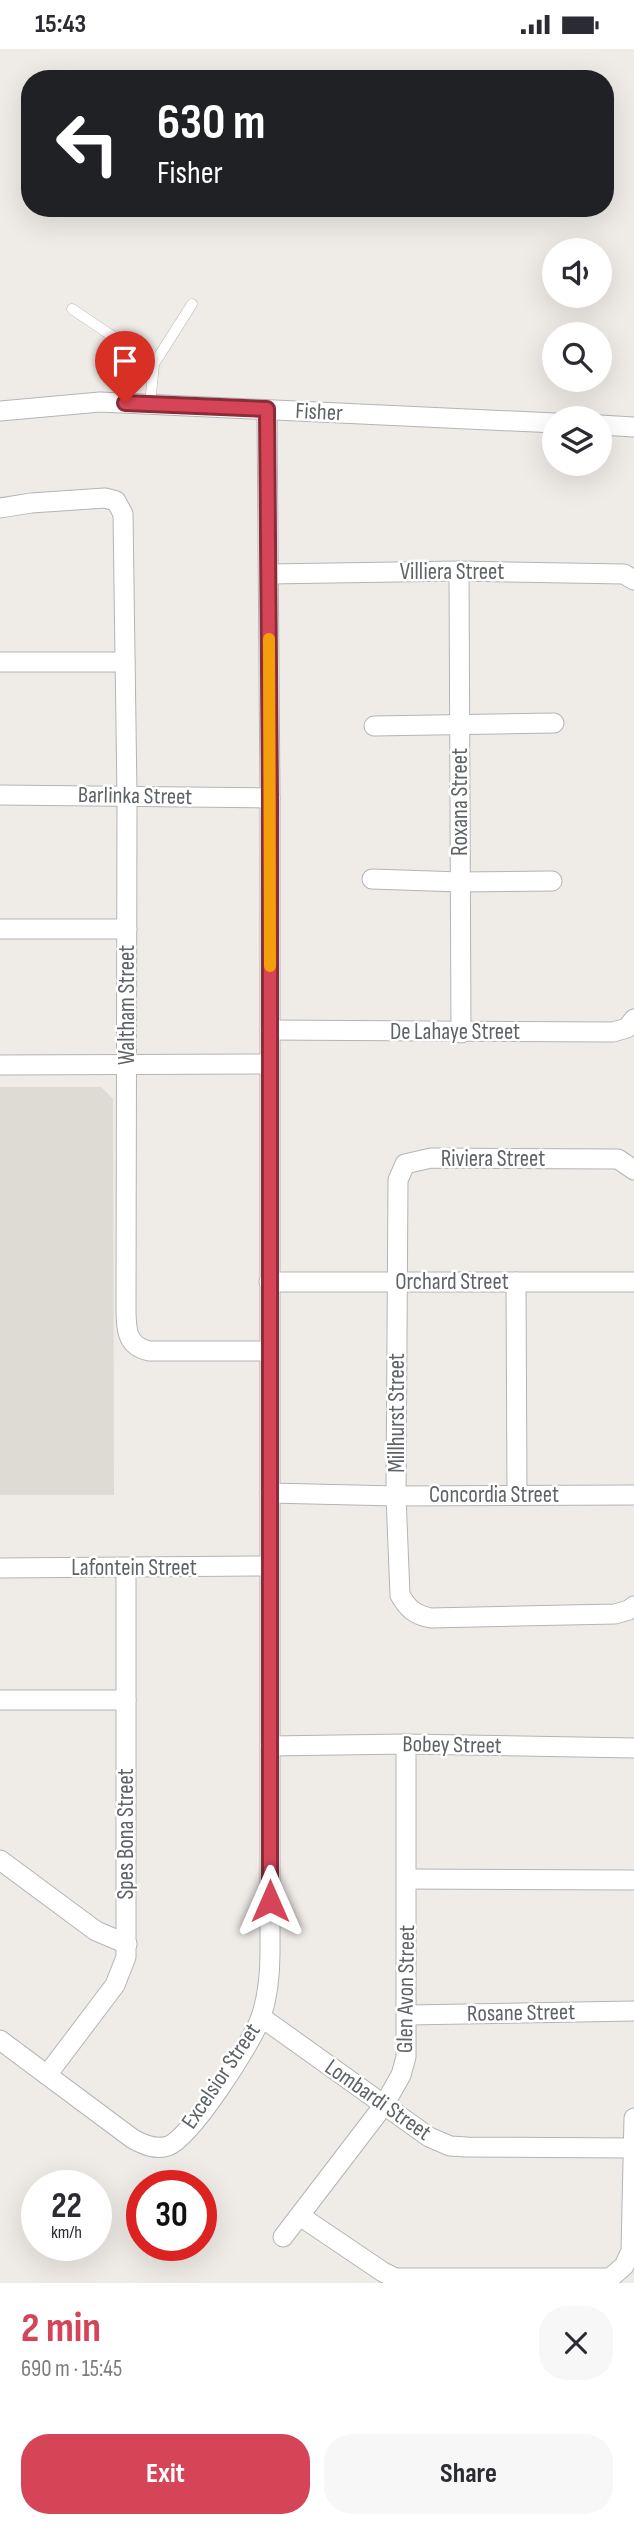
<!DOCTYPE html>
<meta charset="utf-8">
<style>
body{margin:0;font-family:"Sofia Sans Condensed",sans-serif;background:#f7f7f7;color:#2b2b33;height:100vh;display:flex;flex-direction:column;font-size:26px;white-space:nowrap}
*{box-sizing:border-box;margin:0}
p{font-size:23px;color:#7c7c81}
.icon{flex:none;width:38px;height:38px;fill:none;stroke:currentColor;stroke-width:2;stroke-linecap:round;stroke-linejoin:round}
.map{position:relative;height:2234px;overflow:hidden}
.panel{display:flex;flex-direction:column;background:#fff;flex:1}
.panel>*{flex:none}
.banner{position:absolute;left:21px;top:21px;width:593px;height:147px;border-radius:28px;box-shadow:0 7px 28px #0002;background:#202124;color:#fff;overflow:hidden}
.tools{position:absolute;left:542px;top:189px;display:grid;gap:14px}
.tools a{display:grid;place-items:center;width:70px;height:70px;border-radius:50%;background:#fff;box-shadow:0 7px 28px #0002;font-size:35px}
.speed{position:absolute;left:21px;top:2121px;display:flex;gap:14px;font-size:35px;font-weight:700;text-align:center}
.speed>*{display:grid;place-content:center;width:91px;height:91px;border-radius:50%;background:#fff;box-shadow:0 7px 28px #0002;line-height:1}
.speed small{font-size:18px;font-weight:400}
.speed .limit{border:10px solid #d22;background:#fff;color:#111}
.pin{position:absolute;display:grid;place-items:center;width:60px;height:60px;color:#fff;margin:-72px -30px;border-radius:50% 50% 50% 0;rotate:-45deg;box-shadow:0 0 7px #0007}
.pin .icon{rotate:45deg}
.me{position:absolute;width:77px;margin:-38px;rotate:0deg;stroke-linejoin:round;filter:drop-shadow(0 0 5px #0008)}
.turn{display:flex;align-items:center;gap:24px;height:147px;padding:0 21px;font-size:32px}
.turn .icon{width:91px;height:91px;stroke-width:2.5}
.turn b{display:block;font-size:49px;line-height:60px}
.round{display:grid;place-items:center;flex:none;width:74px;height:74px;border-radius:28px;background:#f7f7f7}
.head{display:flex;align-items:center;justify-content:space-between;height:119px;padding:0 21px}
h1{font-size:42px;font-weight:700;line-height:52px;color:#d64557}
.button{display:flex;gap:14px;margin-top:auto;padding:14px 21px}
.button a{flex:1;height:80px;border-radius:28px;background:#d64557;color:#fff;font-size:28px;font-weight:700;line-height:80px;text-align:center}
.button a+a{background:#f7f7f7;color:#2b2b33}
.status{display:flex;justify-content:space-between;align-items:center;height:49px;padding:0 35px;background:#fff;direction:ltr}
.status svg{height:19px;fill:currentColor}
.map>svg:first-child{display:block}
.education{fill:#dedbd5}
.lines{fill:none;stroke-linecap:round;stroke-linejoin:round}
.lane-casing{stroke:#b2b5b7;stroke-width:11}
.street-casing{stroke:#b2b5b7;stroke-width:21}
.lane{stroke:#fff;stroke-width:10}
.street{stroke:#fff;stroke-width:19}
.route-casing{stroke:#8b2d39;stroke-width:18}
.route{stroke:#d64557;stroke-width:12}
.slow{stroke:#f59e0b;stroke-width:12}
.labels{text-anchor:middle;dominant-baseline:central;stroke-width:5;stroke-linejoin:round;paint-order:stroke}
.street-label{font-size:23px;fill:#5e6365;stroke:#fff}
</style>
<div class="status"><b>15:43</b><svg viewBox="0 0 49 12"><path d="M0 12V9h3v3zM5 12V6h3v6zM10 12V3h3v9zM15 12V0h3v12zM26 1h20v11H26zM47 4h2v5h-2z"/></svg></div>
<div class="map">
<svg width="634" height="2234" viewBox="0 0 634 2234">
<rect width="100%" height="100%" fill="#efebe7"/>
<polygon class="education" points="0,1038 101,1038 113,1050 114,1446 0,1446"/>
<g class="lines">
<defs>
<g id="lane">
<polyline points="72,260 154,315"/>
<polyline points="150,355 154,315 192,255"/>
</g>
<g id="street">
<polyline points="0,362 100,353 555,374"/>
<polyline points="600,376 634,378"/>
<path d="M0,459l31,-5 74,-5 11,3 7,13 4,281 -1,513c0,20 0,38 23,43h119"/>
<polyline points="459,522 461,984"/>
<polyline points="269,525 459,522 624,525 634,531"/>
<polyline points="0,613 125,613"/>
<polyline points="374,677 554,674"/>
<polyline points="0,746 270,749"/>
<polyline points="372,830 460,833 552,832"/>
<polyline points="0,880 127,880"/>
<polyline points="270,981 613,983 627,979 634,970"/>
<polyline points="0,1016 269,1015"/>
<path d="M634,1121l-16,-11 -187,-1 -26,6 -7,16 -2,316 4,99c8,14 15,20 31,23l184,-4 14,-4 5,-4"/>
<polyline points="269,1233 634,1233"/>
<polyline points="516,1233 517,1445"/>
<polyline points="270,1444 396,1447 634,1446"/>
<polyline points="0,1519 269,1517"/>
<polyline points="0,1651 126,1651"/>
<polyline points="270,1697 406,1695 634,1699"/>
<polyline points="0,1811 96,1882 127,1895"/>
<polyline points="407,1830 634,1831"/>
<polyline points="407,1966 634,1962"/>
<polyline points="261,1968 429,2088 450,2097 467,2098 633,2099"/>
<path d="M0,1991l133,99c11,6 23,11 35,7 23,-8 85,-105 93,-129 7,-21 9,-43 9,-64v-1155l-3,-388"/>
<polyline points="47,2026 115,1936 126,1908 126,1519"/>
<polyline points="300,2167 383,2223 395,2229 610,2229 624,2217 631,2202 634,2069"/>
<polyline points="283,2188 384,2056 401,2026 406,2008 406,1695"/>
</g>
</defs>
<use href="#lane" class="lane-casing"/>
<use href="#street" class="street-casing"/>
<use href="#lane" class="lane"/>
<use href="#street" class="street"/>
</g>
<g class="lines">
<defs>
<polyline id="route" points="125,354 267,360 270,749 270,1852"/>
</defs>
<use href="#route" class="route-casing"/>
<use href="#route" class="route"/>
<polyline class="slow" points="269,590 270,917"/>
</g>
<g class="labels">
<g class="street-label">
<text transform="translate(319 363) rotate(3)">Fisher</text>
<text x="452" y="523">Villiera Street</text>
<text transform="translate(135 747) rotate(1)">Barlinka Street</text>
<text transform="translate(460 753) rotate(-90)">Roxana Street</text>
<text transform="translate(127 956) rotate(-90)">Waltham Street</text>
<text x="455" y="983">De Lahaye Street</text>
<text x="493" y="1110">Riviera Street</text>
<text x="452" y="1233">Orchard Street</text>
<text transform="translate(397 1364) rotate(-90)">Millhurst Street</text>
<text x="494" y="1446">Concordia Street</text>
<text x="134" y="1519">Lafontein Street</text>
<text transform="translate(452 1696) rotate(1)">Bobey Street</text>
<text transform="translate(126 1785) rotate(-90)">Spes Bona Street</text>
<text transform="translate(406 1940) rotate(-89)">Glen Avon Street</text>
<text transform="translate(521 1964) rotate(-1)">Rosane Street</text>
<text transform="translate(221 2027) rotate(-56)">Excelsior Street</text>
<text transform="translate(378 2051) rotate(35)">Lombardi Street</text>
</g>
</g>
</svg>
<div class="tools">
<a><svg class="icon" aria-label="sound" viewBox="0 0 24 24"><path d="M4 9h4l5-4v14l-5-4H4zM17 9q2 3 0 6"/></svg></a>
<a><svg class="icon" aria-label="search" viewBox="0 0 24 24"><circle cx="10" cy="10" r="6"/><path d="M15 15l6 6"/></svg></a>
<a><svg class="icon" aria-label="layers" viewBox="0 0 24 24"><path d="M12 4l9 5-9 5-9-5zM3 14l9 5 9-5"/></svg></a>
</div>
<div class="speed"><div>22<small>km/h</small></div><div class="limit">30</div></div>
<div class="pin" style="left:125px;top:354px;background:#d93025"><svg class="icon" aria-label="arrive" viewBox="0 0 24 24"><path d="M6 21V4h12l-3 4 3 4H6"/></svg></div>
<svg class="me" style="left:270px;top:1852px" viewBox="-20 -20 40 40"><path d="M0-17L14 15 0 8-14 15z" fill="#d64557" stroke="#fff" stroke-width="4"/></svg>
<div class="banner">
<div class="turn"><svg class="icon" aria-label="left" viewBox="0 0 24 24"><path d="M17 20v-9H6M10 6l-5 5 5 5"/></svg><div><b>630 m</b>Fisher</div></div>
</div>
</div>
<section class="panel">
<div class="head"><div><h1>2 min</h1><p>690 m · 15:45</p></div><a class="round"><svg class="icon" aria-label="close" viewBox="0 0 24 24"><path d="M6 6l12 12M18 6L6 18"/></svg></a></div>
<div class="button"><a>Exit</a><a>Share</a></div>
</section>
